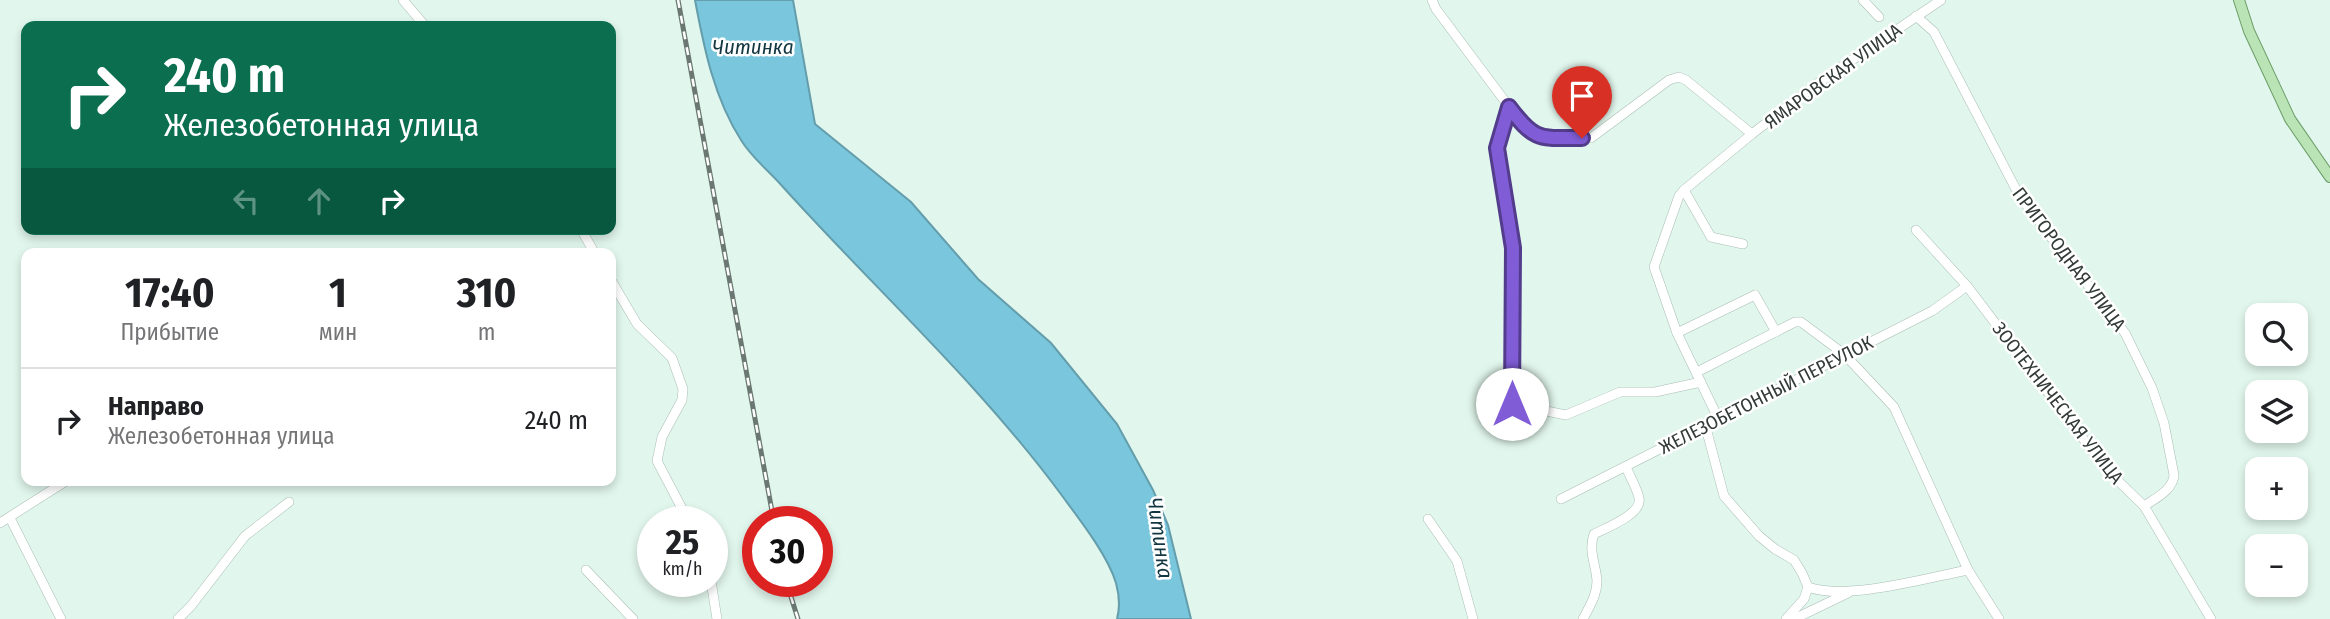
<!DOCTYPE html>
<html lang="ru">
<meta charset="utf-8">
<style>
body{margin:0;font-family:"Fira Sans Condensed",sans-serif;background:#f2f2f2;color:#202124;height:100vh;display:flex;flex-direction:column;font-size:26px;white-space:nowrap}
*{box-sizing:border-box;margin:0}
p{font-size:23px;color:#757577}
.icon{flex:none;width:38px;height:38px;fill:none;stroke:currentColor;stroke-width:2;stroke-linecap:round;stroke-linejoin:round}
.map{position:relative;flex:1;overflow:hidden}
.sheet{position:absolute;left:21px;top:248px;width:595px;height:238px;display:flex;flex-direction:column;background:#fff;border-radius:14px;box-shadow:0 4px 10px #0003}
.sheet>*{flex:none}
.banner{position:absolute;left:21px;top:21px;width:595px;height:214px;border-radius:14px;box-shadow:0 4px 10px #0003;background:#0b6e4f;color:#fff;overflow:hidden}
.tools{position:absolute;left:2245px;top:303px;display:grid;gap:14px}
.tools a{display:grid;place-items:center;width:63px;height:63px;border-radius:14px;background:#fff;box-shadow:0 4px 10px #0003;font-size:35px}
.speed{position:absolute;left:637px;top:506px;display:flex;gap:14px;font-size:35px;font-weight:700;text-align:center}
.speed>*{display:grid;place-content:center;width:91px;height:91px;border-radius:50%;background:#fff;box-shadow:0 4px 10px #0003;line-height:1}
.speed small{font-size:18px;font-weight:400}
.speed .limit{border:10px solid #d22;background:#fff;color:#111}
.pin{position:absolute;display:grid;place-items:center;width:60px;height:60px;color:#fff;margin:-72px -30px;border-radius:50% 50% 50% 0;rotate:-45deg;box-shadow:0 0 7px #0007}
.pin .icon{rotate:45deg}
.me{position:absolute;width:77px;margin:-38px;rotate:0deg;stroke-linejoin:round;filter:drop-shadow(0 0 5px #0008)}
.turn{display:flex;align-items:center;gap:24px;height:147px;padding:0 28px;font-size:32px}
.turn .icon{width:91px;height:91px;stroke-width:2.5}
.turn b{display:block;font-size:49px;line-height:60px}
.lanes{display:flex;align-items:center;height:66px;padding:0 28px;background:#0003;justify-content:center;gap:35px;direction:ltr}
.lanes .off{opacity:.35}
.eta{display:flex;justify-content:space-evenly;align-items:center;height:119px;text-align:center}
.eta b{font-size:42px;font-weight:700;line-height:49px}
ul{padding:0;list-style:none}
li{display:flex;align-items:center;gap:21px;height:105px;padding:0 28px;border-top:2px solid #e0e0e0}
li div{flex:1}
li b{display:block;font-size:26px}
li em{font-style:normal}
.map>svg:first-child{display:block}
.water{fill:#7ac7dd;stroke:#649dab;stroke-width:2}
.lines{fill:none;stroke-linecap:round;stroke-linejoin:round}
.minor-casing{stroke:#a9bdb4;stroke-width:10}
.major-casing{stroke:#6c9d68;stroke-width:12}
.minor{stroke:#fff;stroke-width:9}
.major{stroke:#bae4b5;stroke-width:10}
.rail-casing{stroke:#6a7772;stroke-width:5}
.rail{stroke:#fff;stroke-width:2.5;stroke-dasharray:8;stroke-linecap:butt}
.route-casing{stroke:#533c8c;stroke-width:18}
.route{stroke:#805dd7;stroke-width:12}
.labels{text-anchor:middle;dominant-baseline:central;stroke-width:5;stroke-linejoin:round;paint-order:stroke}
.street-label{font-size:19px;fill:#323b37;stroke:#fff}
.water-label{font-size:21px;font-style:italic;fill:#123741;stroke:#fff}
</style>
<div class="map">
<svg width="2330" height="619" viewBox="0 0 2330 619">
<rect width="100%" height="100%" fill="#e1f6ed"/>
<path class="water" d="M695,0h98l22,124 96,78 67,77 73,64 66,81 36,66 15,35 23,94h-74c3,-11 2,-25 -1,-36 -8,-27 -36,-63 -53,-86 -83,-113 -186,-206 -280,-310 -13,-15 -32,-30 -42,-47 -27,-42 -37,-92 -46,-140z"/>
<g class="lines">
<defs>
<g id="minor">
<polyline points="403,0 425,26"/>
<polyline points="1432,0 1436,9 1525,128 1540,138 1591,138 1669,80 1679,77 1686,80 1752,134 1818,83 1941,0"/>
<polyline points="1863,0 1879,17"/>
<path d="M1916,16l18,16 86,165 105,136 27,55 12,35 10,52c-1,15 -18,23 -30,31"/>
<polyline points="1509,106 1497,148 1513,248 1512,404 1566,415 1620,392 1655,392 1701,382"/>
<polyline points="1684,190 1711,237 1743,244"/>
<polyline points="581,229 595,254"/>
<polyline points="1916,230 1967,286 2107,470 2144,506 2211,619"/>
<polyline points="611,280 637,324 672,358 683,389 682,400 662,437 657,461 689,522"/>
<polyline points="1677,333 1755,295 1776,332"/>
<polyline points="1697,372 1795,322 1801,322 1844,354 1894,407 1968,570 1999,619"/>
<polyline points="1719,420 1677,333 1654,267 1679,196 1684,190 1752,134"/>
<path d="M1706,428l18,68 35,40 16,13 19,11 8,13 6,14c38,14 118,-9 160,-17"/>
<polyline points="1561,499 1932,311 1967,286"/>
<polyline points="10,518 61,619"/>
<polyline points="1428,519 1457,561 1473,619"/>
<polyline points="0,523 66,481"/>
<polyline points="586,570 633,619"/>
<polyline points="711,581 717,619"/>
<polyline points="178,619 191,606 245,536 289,502"/>
<path d="M1583,619c6,-12 14,-23 14,-38 -1,-16 -9,-31 -3,-47 12,-6 49,-20 45,-36 -2,-10 -9,-21 -13,-31"/>
<polyline points="1786,619 1804,599 1808,587"/>
<polyline points="1794,619 1848,593"/>
</g>
<polyline id="major" points="2239,0 2249,31 2290,119 2330,177"/>
</defs>
<use href="#minor" class="minor-casing"/>
<use href="#major" class="major-casing"/>
<use href="#minor" class="minor"/>
<use href="#major" class="major"/>
<defs>
<g id="rail">
<polyline points="678,0 774,522"/>
<polyline points="786,581 798,619"/>
</g>
</defs>
<use href="#rail" class="rail-casing"/>
<use href="#rail" class="rail"/>
</g>
<g class="lines">
<defs>
<path id="route" d="M1512,404l1,-156 -16,-100 12,-41c26,35 31,31 73,31"/>
</defs>
<use href="#route" class="route-casing"/>
<use href="#route" class="route"/>
</g>
<g class="labels">
<g class="street-label">
<text transform="translate(1833 76) rotate(-36)">ЯМАРОВСКАЯ УЛИЦА</text>
<text transform="translate(2069 259) rotate(53)">ПРИГОРОДНАЯ УЛИЦА</text>
<text transform="translate(1766 395) rotate(-27)">ЖЕЛЕЗОБЕТОННЫЙ ПЕРЕУЛОК</text>
<text transform="translate(2058 403) rotate(52)">ЗООТЕХНИЧЕСКАЯ УЛИЦА</text>
</g>
<g class="water-label">
<text x="753" y="47">Читинка</text>
<text transform="translate(1160 538) rotate(82)">Читинка</text>
</g>
</g>
</svg>
<div class="tools">
<a><svg class="icon" aria-label="search" viewBox="0 0 24 24"><circle cx="10" cy="10" r="6"/><path d="M15 15l6 6"/></svg></a>
<a><svg class="icon" aria-label="layers" viewBox="0 0 24 24"><path d="M12 4l9 5-9 5-9-5zM3 14l9 5 9-5"/></svg></a>
<a>+</a>
<a>−</a>
</div>
<div class="speed"><div>25<small>km/h</small></div><div class="limit">30</div></div>
<div class="pin" style="left:1582px;top:138px;background:#d93025"><svg class="icon" aria-label="arrive" viewBox="0 0 24 24"><path d="M6 21V4h12l-3 4 3 4H6"/></svg></div>
<svg class="me" style="left:1512px;top:404px" viewBox="-20 -20 40 40"><circle r="19" fill="#fff"/><path d="M0-13L10 11 0 6-10 11z" fill="#805dd7"/></svg>
<div class="banner">
<div class="turn"><svg class="icon" aria-label="right" viewBox="0 0 24 24"><path d="M7 20v-9h11M14 6l5 5-5 5"/></svg><div><b>240 m</b>Железобетонная улица</div></div>
<div class="lanes"><svg class="icon off" aria-label="left" viewBox="0 0 24 24"><path d="M17 20v-9H6M10 6l-5 5 5 5"/></svg><svg class="icon off" aria-label="ahead" viewBox="0 0 24 24"><path d="M12 20V5M6 11l6-6 6 6"/></svg><svg class="icon" aria-label="right" viewBox="0 0 24 24"><path d="M7 20v-9h11M14 6l5 5-5 5"/></svg></div>
</div>
<section class="sheet">
<div class="eta">
<div><b>17:40</b><p>Прибытие</p></div>
<div><b>1</b><p>мин</p></div>
<div><b>310</b><p>m</p></div>
</div>
<ul>
<li><svg class="icon" aria-label="right" viewBox="0 0 24 24"><path d="M7 20v-9h11M14 6l5 5-5 5"/></svg><div><b>Направо</b><p>Железобетонная улица</p></div><em>240 m</em></li>
</ul>
</section>
</div>
